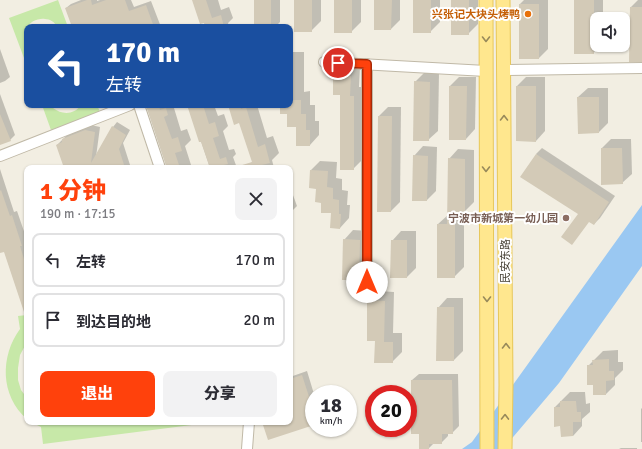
<!DOCTYPE html>
<html lang="zh">
<meta charset="utf-8">
<style>
body{margin:0;font-family:Signika,"Noto Sans SC",sans-serif;background:#f2f2f3;color:#2b2b33;height:100vh;display:flex;flex-direction:column;font-size:15px;white-space:nowrap}
*{box-sizing:border-box;margin:0}
p{font-size:13px;color:#7c7c81}
.icon{flex:none;width:22px;height:22px;fill:none;stroke:currentColor;stroke-width:2;stroke-linecap:round;stroke-linejoin:round}
.map{position:relative;flex:1;overflow:hidden}
.sheet{position:absolute;left:24px;top:165px;width:269px;height:260px;display:flex;flex-direction:column;background:#fff;border-radius:8px;box-shadow:0 1px 3px #0004}
.sheet>*{flex:none}
.hud{position:absolute;left:24px;top:24px;width:269px;height:84px;border-radius:8px;box-shadow:0 1px 3px #0004;background:#1a4fa0;color:#fff;overflow:hidden}
.tools{position:absolute;left:590px;top:12px;display:grid;gap:8px}
.tools a{display:grid;place-items:center;width:40px;height:40px;border-radius:8px;background:#fff;box-shadow:0 1px 3px #0004;font-size:20px}
.speed{position:absolute;left:305px;top:385px;display:flex;gap:8px;font-size:20px;font-weight:700;text-align:center}
.speed>*{display:grid;place-content:center;width:52px;height:52px;border-radius:50%;background:#fff;box-shadow:0 1px 3px #0004;line-height:1}
.speed small{font-size:10px;font-weight:400}
.speed .limit{border:6px solid #d22;background:#fff;color:#111}
.pin{position:absolute;display:grid;place-items:center;width:34px;height:34px;color:#fff;margin:-17px;border:2px solid #fff;border-radius:50%;box-shadow:0 1px 4px #0007}
.me{position:absolute;width:44px;margin:-22px;rotate:0deg;stroke-linejoin:round;filter:drop-shadow(0 0 3px #0008)}
.turn{display:flex;align-items:center;gap:14px;height:84px;padding:0 16px;font-size:18px}
.turn .icon{width:52px;height:52px;stroke-width:2.5}
.turn b{display:block;font-size:28px;line-height:34px}
.round{display:grid;place-items:center;flex:none;width:42px;height:42px;border-radius:8px;background:#f2f2f3}
.head{display:flex;align-items:center;justify-content:space-between;height:68px;padding:0 16px}
h1{font-size:24px;font-weight:800;line-height:30px;color:#ff410c}
.action{display:flex;gap:8px;margin-top:auto;padding:8px 16px}
.action a{flex:1;height:46px;border-radius:8px;background:#ff410c;color:#fff;font-size:16px;font-weight:800;line-height:46px;text-align:center}
.action a+a{background:#f2f2f3;color:#2b2b33}
ul{padding:0;list-style:none}
li{display:flex;align-items:center;gap:12px;height:54px;margin:0 8px 6px;padding:0 8px;border:2px solid #e1e1e2;border-radius:8px}
li div{flex:1}
li b{display:block;font-size:15px}
li em{font-style:normal}
.map>svg:first-child{display:block}
.green{fill:#c7e8a8}
.water{fill:#9ac8f2}
.shadow{fill:#0003}
.building{fill:#d3cab7}
.lines{fill:none;stroke-linecap:round;stroke-linejoin:round}
.minor-casing{stroke:#c0b9a7;stroke-width:12}
.major-casing{stroke:#e7c75a;stroke-width:15}
.minor{stroke:#fff;stroke-width:10}
.major{stroke:#ffe78e;stroke-width:13}
.oneway{stroke:#988a5b}
.route-casing{stroke:#a62a08;stroke-width:10}
.route{stroke:#ff410c;stroke-width:7}
.food-dot{fill:#e8710a;stroke:#fff;stroke-width:1.5}
.education-dot{fill:#8d6e63;stroke:#fff;stroke-width:1.5}
.labels{text-anchor:middle;dominant-baseline:central;stroke-width:4;stroke-linejoin:round;paint-order:stroke}
.food-label{font-size:11px;font-weight:bold;fill:#c56008;stroke:#fff;text-anchor:end}
.education-label{font-size:11px;font-weight:bold;fill:#785e54;stroke:#fff;text-anchor:end}
.street-label{font-size:11px;fill:#433e32;stroke:#fff}
</style>
<div class="map">
<svg width="642" height="449" viewBox="0 0 642 449">
<rect width="100%" height="100%" fill="#f2eee2"/>
<g class="green">
<path d="M58,0l10,27h-11c-2,-5 -7,-8 -12,-8 -7,-1 -16,3 -18,9 -2,4 0,30 0,38l-18,-48z"/>
<path d="M42,105h10l1,3c9,7 21,7 28,-3h16l3,7 -49,18z"/>
<path d="M27,315v27l-7,13 -2,13v12l3,10 6,8v21c-27,-23 -27,-63 -7,-90l-2,-13z"/>
<polygon points="31,422 215,422 43,444 41,427"/>
</g>
<polygon class="water" points="642,205 642,266 559,383 503,449 462,449 472,442"/>
<g class="shadow">
<polygon points="81,0 97,0 97,1 100,0 131,0 134,7 151,1 161,27 73,27 66,8 71,4"/>
<polygon points="193,0 218,0 221,10 229,7 233,18 228,23 229,27 207,27"/>
<polygon points="255,0 280,0 280,22 275,27 255,27"/>
<polygon points="295,0 321,0 321,21 311,31"/>
<polygon points="335,0 361,0 361,22 351,32"/>
<polygon points="375,0 400,0 400,20 391,29"/>
<polygon points="414,0 440,0 440,22 430,32"/>
<polygon points="452,0 478,0 478,24 468,34"/>
<polygon points="524,0 548,0 548,49 539,58 520,58 520,4"/>
<polygon points="575,0 603,0 603,19 597,19 597,45 602,45 593,53"/>
<polygon points="638,0 642,0 642,61 631,7"/>
<polygon points="0,49 10,77 5,81 0,83"/>
<polygon points="290,52 304,52 304,92 310,91 310,105 315,105 315,121 319,121 319,135 310,145 288,113 281,105 290,105"/>
<polygon points="344,67 360,67 359,87 363,87 363,159 353,169 341,94 334,76"/>
<polygon points="425,72 439,73 438,131 428,140 415,82"/>
<polygon points="459,77 476,77 475,129 466,139 450,86"/>
<polygon points="526,77 545,77 545,131 536,141 517,86"/>
<polygon points="588,88 608,88 608,123 599,132 578,97"/>
<polygon points="0,94 15,135 10,140 0,144"/>
<polygon points="146,105 177,105 174,108 181,131 187,129 191,140 185,146 192,168 167,168"/>
<polygon points="189,105 214,105 218,116 224,114 228,126 223,131 229,150 234,149 236,154 233,157 237,168 210,168"/>
<polygon points="229,105 257,105 267,138 273,136 279,153 272,160 274,168 251,168 250,164 253,161 240,121"/>
<polygon points="388,107 401,107 400,202 391,211 379,116"/>
<polygon points="117,122 130,130 123,143 131,168 65,168 57,145 68,134 91,125 100,127 96,157 113,127"/>
<polygon points="611,139 631,139 632,174 622,183 602,148"/>
<polygon points="423,146 437,147 436,191 427,200 414,156"/>
<polygon points="542,148 615,196 600,218 594,224 579,214 536,154"/>
<polygon points="458,149 474,150 474,202 464,212 464,267 454,277 438,277 438,224 448,215 449,159"/>
<polygon points="320,161 337,162 336,178 342,179 342,190 348,191 347,205 350,205 349,218 340,228 332,212 322,202 311,170"/>
<polygon points="0,169 14,212 17,211 27,240 25,242 27,249 27,311 5,251 0,252"/>
<polygon points="290,187 297,206 290,213"/>
<polygon points="353,230 369,231 368,270 359,279 344,240"/>
<polygon points="401,231 416,231 416,268 407,277 392,241"/>
<polygon points="378,291 394,292 393,333 402,333 402,352 392,362 376,340 368,301"/>
<polygon points="447,298 463,298 463,351 454,360 438,308"/>
<polygon points="618,350 618,362 623,362 623,370 615,378 615,385 606,394 594,384 588,366 603,351"/>
<polygon points="307,371 314,394 314,424 263,422 290,422 290,377"/>
<polygon points="419,374 458,374 459,426 452,433 448,433 448,436 441,443 434,443 429,448 420,433 412,380"/>
<polygon points="570,392 585,392 586,404 590,403 590,412 582,419 582,426 573,436 562,436 561,425 555,407"/>
<polygon points="642,408 642,442 641,442 641,409"/>
<polygon points="621,448 637,448 637,449 619,449"/>
</g>
<g class="building">
<polygon points="87,0 91,0 92,5 106,0 125,0 129,11 146,5 154,27 72,27 65,8"/>
<polygon points="192,0 206,0 212,18 221,15 224,27 205,27 204,23 200,24"/>
<rect x="254" y="0" width="17" height="27"/>
<rect x="294" y="0" width="18" height="32"/>
<rect x="334" y="0" width="18" height="33"/>
<polygon points="374,0 392,0 391,30 374,30"/>
<rect x="413" y="0" width="18" height="33"/>
<rect x="451" y="0" width="18" height="35"/>
<rect x="574" y="0" width="20" height="54"/>
<rect x="519" y="4" width="20" height="55"/>
<polygon points="630,7 642,7 642,62 629,62"/>
<polygon points="333,76 351,76 350,96 354,96 354,170 340,170 340,95 333,95"/>
<polygon points="414,81 430,82 429,141 413,141"/>
<polygon points="449,86 467,86 466,140 449,140"/>
<polygon points="516,86 536,86 536,142 516,141"/>
<polygon points="577,97 599,97 599,133 578,134"/>
<polygon points="290,100 301,100 301,114 306,114 306,130 310,130 310,146 296,146 296,127 287,127 287,114 280,114 280,105 290,105"/>
<polygon points="146,105 159,105 160,110 166,108 168,115 164,117 172,139 178,137 182,151 175,153 180,168 167,168"/>
<polygon points="187,105 203,105 209,124 215,122 219,136 213,138 220,159 226,157 228,164 224,165 225,168 210,168 201,142 199,142"/>
<polygon points="228,105 240,105 241,109 246,107 258,147 265,144 270,163 262,165 263,168 239,168 239,166 252,162 239,123 234,125"/>
<polygon points="0,114 11,141 0,145"/>
<polygon points="378,116 392,116 391,212 377,212"/>
<polygon points="112,126 126,135 119,149 125,168 64,168 56,145 62,142 62,139 85,130 95,132 91,163"/>
<polygon points="601,148 622,148 623,184 601,185"/>
<polygon points="536,154 609,202 594,225 589,222 572,245 561,237 578,214 520,177"/>
<polygon points="413,155 428,156 427,201 412,201"/>
<polygon points="448,158 465,159 465,213 455,212 455,278 437,278 437,224 447,224"/>
<polygon points="310,170 328,171 327,187 333,188 333,199 339,200 339,214 341,214 340,229 330,228 331,213 321,213 321,203 315,202 316,189 309,188"/>
<polygon points="1,190 10,216 12,215 22,246 20,246 24,259 27,258 27,318 26,318 4,252 0,253 0,191"/>
<polygon points="343,239 360,240 359,280 342,280"/>
<polygon points="391,240 407,240 407,278 390,278"/>
<polygon points="367,300 385,301 384,342 393,342 393,363 374,363 375,341 367,341"/>
<polygon points="437,307 454,307 454,361 436,361"/>
<polygon points="609,359 609,371 614,371 614,380 606,381 606,395 593,395 593,385 587,385 587,365 593,365 592,360"/>
<polygon points="302,375 314,412 314,425 268,440 262,422 290,422 290,379"/>
<polygon points="411,380 452,380 453,434 442,434 442,444 429,444 429,449 419,449 419,434 411,434"/>
<polygon points="560,401 576,401 577,412 581,412 581,422 573,422 573,436 561,437 560,426 554,427 554,407 560,407"/>
</g>
<g class="lines">
<defs>
<g id="minor">
<polyline points="324,62 486,71"/>
<polyline points="367,64 367,282"/>
<polyline points="503,70 642,68"/>
<polyline points="139,105 160,168"/>
<polyline points="0,156 130,105"/>
<polyline points="247,449 249,422"/>
</g>
<g id="major">
<polyline points="486,0 487,449"/>
<polyline points="503,0 506,385 505,449"/>
</g>
</defs>
<use href="#minor" class="minor-casing"/>
<use href="#major" class="major-casing"/>
<use href="#minor" class="minor"/>
<use href="#major" class="major"/>
</g>
<defs><path id="oneway-chevron" d="M-2-3.5L2.5 0L-2 3.5" fill="none" stroke-width="1.6" stroke-linecap="round" stroke-linejoin="round"/></defs>
<g class="oneway">
<use href="#oneway-chevron" transform="translate(486 39) rotate(90)"/>
<use href="#oneway-chevron" transform="translate(504 118) rotate(-90)"/>
<use href="#oneway-chevron" transform="translate(486 169) rotate(90)"/>
<use href="#oneway-chevron" transform="translate(487 299) rotate(90)"/>
<use href="#oneway-chevron" transform="translate(506 346) rotate(-90)"/>
<use href="#oneway-chevron" transform="translate(505 417) rotate(-89)"/>
</g>
<g class="lines">
<defs>
<polyline id="route" points="338,63 367,64 367,282"/>
</defs>
<use href="#route" class="route-casing"/>
<use href="#route" class="route"/>
</g>
<circle class="food-dot" cx="528" cy="14" r="4"/>
<circle class="education-dot" cx="566" cy="218" r="4"/>
<g class="labels">
<g class="food-label">
<text x="520" y="14">兴张记大块头烤鸭</text>
</g>
<g class="education-label">
<text x="558" y="218">宁波市新城第一幼儿园</text>
</g>
<g class="street-label">
<text transform="translate(505 261) rotate(-90)">民安东路</text>
</g>
</g>
</svg>
<div class="tools">
<a><svg class="icon" aria-label="sound" viewBox="0 0 24 24"><path d="M4 9h4l5-4v14l-5-4H4zM17 9q2 3 0 6"/></svg></a>
</div>
<div class="speed"><div>18<small>km/h</small></div><div class="limit">20</div></div>
<div class="pin" style="left:338px;top:63px;background:#d93025"><svg class="icon" aria-label="arrive" viewBox="0 0 24 24"><path d="M6 21V4h12l-3 4 3 4H6"/></svg></div>
<svg class="me" style="left:367px;top:282px" viewBox="-20 -20 40 40"><circle r="19" fill="#fff"/><path d="M0-13L10 11 0 6-10 11z" fill="#ff410c"/></svg>
<div class="hud">
<div class="turn"><svg class="icon" aria-label="left" viewBox="0 0 24 24"><path d="M17 20v-9H6M10 6l-5 5 5 5"/></svg><div><b>170 m</b>左转</div></div>
</div>
<section class="sheet">
<div class="head"><div><h1>1 分钟</h1><p>190 m · 17:15</p></div><a class="round"><svg class="icon" aria-label="close" viewBox="0 0 24 24"><path d="M6 6l12 12M18 6L6 18"/></svg></a></div>
<ul>
<li><svg class="icon" aria-label="left" viewBox="0 0 24 24"><path d="M17 20v-9H6M10 6l-5 5 5 5"/></svg><div><b>左转</b></div><em>170 m</em></li>
<li><svg class="icon" aria-label="arrive" viewBox="0 0 24 24"><path d="M6 21V4h12l-3 4 3 4H6"/></svg><div><b>到达目的地</b></div><em>20 m</em></li>
</ul>
<div class="action"><a>退出</a><a>分享</a></div>
</section>
</div>
